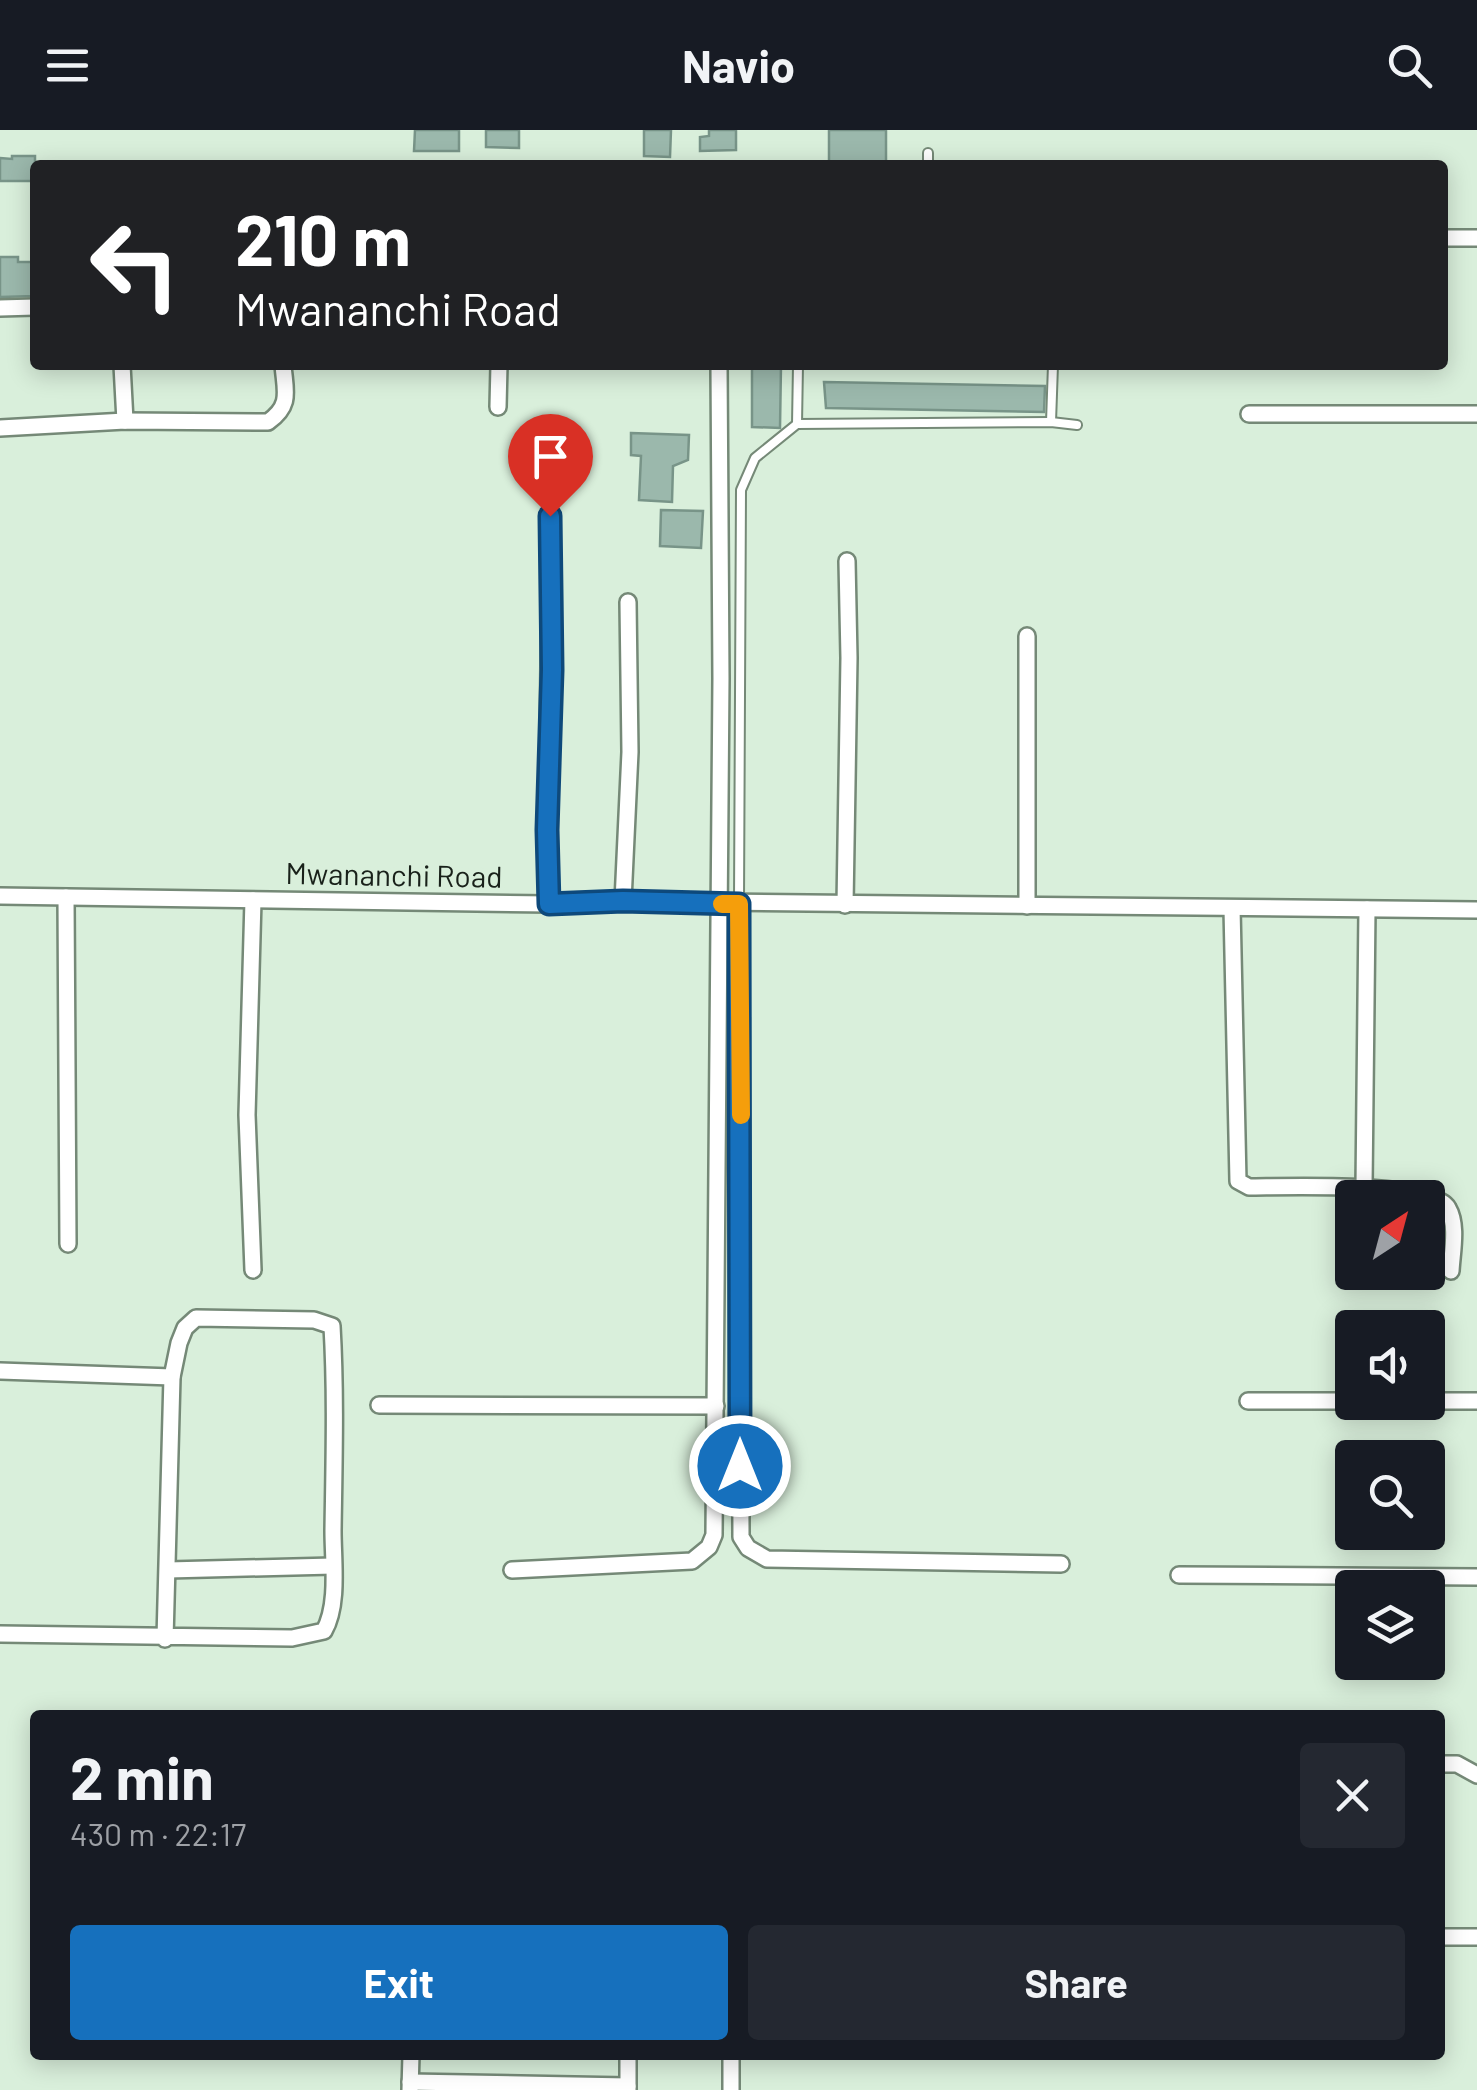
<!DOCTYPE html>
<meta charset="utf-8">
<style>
body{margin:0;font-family:Barlow,sans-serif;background:#242831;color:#f1f3f6;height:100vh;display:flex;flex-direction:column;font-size:38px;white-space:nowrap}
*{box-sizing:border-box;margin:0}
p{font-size:32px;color:#9ea1a6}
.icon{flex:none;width:55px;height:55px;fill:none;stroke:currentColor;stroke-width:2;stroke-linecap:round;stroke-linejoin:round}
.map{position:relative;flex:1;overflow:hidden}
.panel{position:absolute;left:30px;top:1580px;width:1415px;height:350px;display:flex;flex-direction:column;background:#171b24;border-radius:10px;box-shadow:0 5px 25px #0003}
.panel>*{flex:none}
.hud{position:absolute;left:30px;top:30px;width:1418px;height:210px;border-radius:10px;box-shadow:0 5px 25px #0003;background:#202124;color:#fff;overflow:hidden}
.needle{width:65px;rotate:36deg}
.buttons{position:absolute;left:1335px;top:1050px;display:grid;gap:20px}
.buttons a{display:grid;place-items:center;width:110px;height:110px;border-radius:10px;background:#171b24;box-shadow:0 5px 25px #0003;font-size:50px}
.pin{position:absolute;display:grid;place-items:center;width:85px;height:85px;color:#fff;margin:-102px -42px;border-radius:50% 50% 50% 0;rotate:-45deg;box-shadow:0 0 10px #0007}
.pin .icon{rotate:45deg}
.me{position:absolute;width:110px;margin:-55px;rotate:0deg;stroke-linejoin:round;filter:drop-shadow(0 0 8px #0008)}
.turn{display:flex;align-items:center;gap:35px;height:210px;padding:0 40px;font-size:45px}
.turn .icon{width:130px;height:130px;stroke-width:2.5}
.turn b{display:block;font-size:70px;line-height:85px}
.round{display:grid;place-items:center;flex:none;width:105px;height:105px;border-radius:10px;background:#242831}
.head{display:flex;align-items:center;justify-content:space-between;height:170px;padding:0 40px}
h1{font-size:60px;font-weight:700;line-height:75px}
.primary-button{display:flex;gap:20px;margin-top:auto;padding:20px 40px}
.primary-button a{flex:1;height:115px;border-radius:10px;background:#1670bd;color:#fff;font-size:40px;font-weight:700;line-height:115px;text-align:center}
.primary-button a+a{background:#242831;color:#f1f3f6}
header{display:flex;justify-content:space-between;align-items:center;height:130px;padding:0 40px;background:#171b24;font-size:45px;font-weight:700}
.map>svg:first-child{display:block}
.building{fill:#9bb8ac;stroke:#789488;stroke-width:2.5}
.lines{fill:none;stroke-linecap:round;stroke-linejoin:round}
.lane-casing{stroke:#758977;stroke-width:12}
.street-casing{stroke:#758977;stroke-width:20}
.lane{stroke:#fff;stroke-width:8}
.street{stroke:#fff;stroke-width:15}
.route-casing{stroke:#0e497b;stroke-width:25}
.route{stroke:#1670bd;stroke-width:18}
.slow{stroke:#f59e0b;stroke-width:18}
.labels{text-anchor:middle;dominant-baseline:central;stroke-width:9;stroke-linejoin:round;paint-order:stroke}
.street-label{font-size:30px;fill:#19211a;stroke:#d9efdb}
</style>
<header><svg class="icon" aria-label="menu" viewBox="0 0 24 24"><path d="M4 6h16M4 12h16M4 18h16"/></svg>Navio<svg class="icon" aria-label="search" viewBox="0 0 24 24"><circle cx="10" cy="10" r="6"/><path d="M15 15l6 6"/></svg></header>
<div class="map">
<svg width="1477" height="1960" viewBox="0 0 1477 1960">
<rect width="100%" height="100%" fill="#d9efdb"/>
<g class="building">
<polygon points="415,0 459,0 459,21 414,21"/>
<polygon points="486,0 519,0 519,18 486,17"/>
<polygon points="644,0 671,0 670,27 644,26"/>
<polygon points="709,0 736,0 736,20 700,21 700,7 709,6"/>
<rect x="829" y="0" width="57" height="35"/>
<polygon points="12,26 35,26 35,51 0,51 0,28 12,29"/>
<polygon points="0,127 18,127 18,132 35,132 35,166 0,167"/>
<polygon points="752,235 781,235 780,298 752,297"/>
<polygon points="824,252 1045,256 1044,282 826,278"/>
<polygon points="631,303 689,305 688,330 673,336 672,372 639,370 641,326 631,325"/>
<polygon points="661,380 703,381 701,418 660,416"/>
</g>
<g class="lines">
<defs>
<g id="lane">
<polyline points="928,35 928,23"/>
<polyline points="1051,292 1053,235"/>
<polyline points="797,294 1051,292 1077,295"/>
<polyline points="739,772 741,360 755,328 797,294 798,235"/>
</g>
<g id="street">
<polyline points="1442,108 1477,108"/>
<polyline points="0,178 35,177"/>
<polyline points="122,235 125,291"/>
<polyline points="498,277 499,235"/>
<polyline points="1249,284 1477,284"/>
<path d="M0,298l125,-7 143,1c24,-17 17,-31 15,-57"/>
<polyline points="1027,506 1027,776"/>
<polyline points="0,766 549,774 623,771 1477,780"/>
<polyline points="66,767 68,1114"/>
<polyline points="623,771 630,622 628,472"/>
<path d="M549,774c-4,-129 2,-258 1,-388"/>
<polyline points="739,774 741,1407 748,1418 767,1429 1061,1434"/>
<polyline points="845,775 849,528 847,431"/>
<path d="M1232,778l6,273 11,6c35,0 184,-6 199,21 10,17 4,44 3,63"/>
<polyline points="1364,1057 1367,779"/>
<polyline points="253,1140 247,985 253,770"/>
<polyline points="0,1241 172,1247"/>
<polyline points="1248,1271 1352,1271"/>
<polyline points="1428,1271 1477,1271"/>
<polyline points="379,1275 716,1276"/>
<polyline points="168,1440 333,1436"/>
<polyline points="512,1440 692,1431 709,1417 714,1405 721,548 719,235"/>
<polyline points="1179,1445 1477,1447"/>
<path d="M0,1504l292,4 32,-7c15,-26 9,-70 9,-100 1,-69 3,-137 -1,-205l-18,-6 -118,-2 -11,10 -6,15 -7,34 -7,262"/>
<polyline points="1440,1634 1457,1634 1477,1645"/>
<polyline points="1440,1807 1477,1807"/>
<polyline points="410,1952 628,1956"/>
<polyline points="410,1960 411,1925"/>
<polyline points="628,1960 628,1925"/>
<polyline points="731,1960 731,1925"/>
</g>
</defs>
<use href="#lane" class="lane-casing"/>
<use href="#street" class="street-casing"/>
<use href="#lane" class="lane"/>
<use href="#street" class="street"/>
</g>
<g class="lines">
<defs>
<polyline id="route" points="550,386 552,540 547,700 549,774 623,771 739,774 740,1336"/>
</defs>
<use href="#route" class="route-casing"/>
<use href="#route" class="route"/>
<polyline class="slow" points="722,774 739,774 741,985"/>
</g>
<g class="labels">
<g class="street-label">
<text transform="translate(394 744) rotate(1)">Mwananchi Road</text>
</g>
</g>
</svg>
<div class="buttons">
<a><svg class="needle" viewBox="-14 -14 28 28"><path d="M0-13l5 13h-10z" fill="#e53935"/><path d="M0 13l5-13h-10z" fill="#9ea1a6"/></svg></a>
<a><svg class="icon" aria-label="sound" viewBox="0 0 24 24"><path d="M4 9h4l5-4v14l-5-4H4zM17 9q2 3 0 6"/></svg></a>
<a><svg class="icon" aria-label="search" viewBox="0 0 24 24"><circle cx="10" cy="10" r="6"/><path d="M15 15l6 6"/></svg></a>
<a><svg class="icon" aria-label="layers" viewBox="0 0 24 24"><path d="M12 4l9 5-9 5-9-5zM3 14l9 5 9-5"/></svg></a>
</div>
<div class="pin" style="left:550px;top:386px;background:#d93025"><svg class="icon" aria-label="arrive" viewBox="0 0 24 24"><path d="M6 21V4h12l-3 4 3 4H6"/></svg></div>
<svg class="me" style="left:740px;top:1336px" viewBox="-20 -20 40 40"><circle r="17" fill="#1670bd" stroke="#fff" stroke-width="3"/><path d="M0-11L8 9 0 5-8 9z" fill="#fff"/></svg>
<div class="hud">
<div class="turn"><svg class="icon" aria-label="left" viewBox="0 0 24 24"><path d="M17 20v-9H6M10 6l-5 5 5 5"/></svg><div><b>210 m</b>Mwananchi Road</div></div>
</div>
<section class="panel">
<div class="head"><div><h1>2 min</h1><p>430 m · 22:17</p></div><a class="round"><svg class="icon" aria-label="close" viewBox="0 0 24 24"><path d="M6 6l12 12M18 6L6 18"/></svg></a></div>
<div class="primary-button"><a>Exit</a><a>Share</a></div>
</section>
</div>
